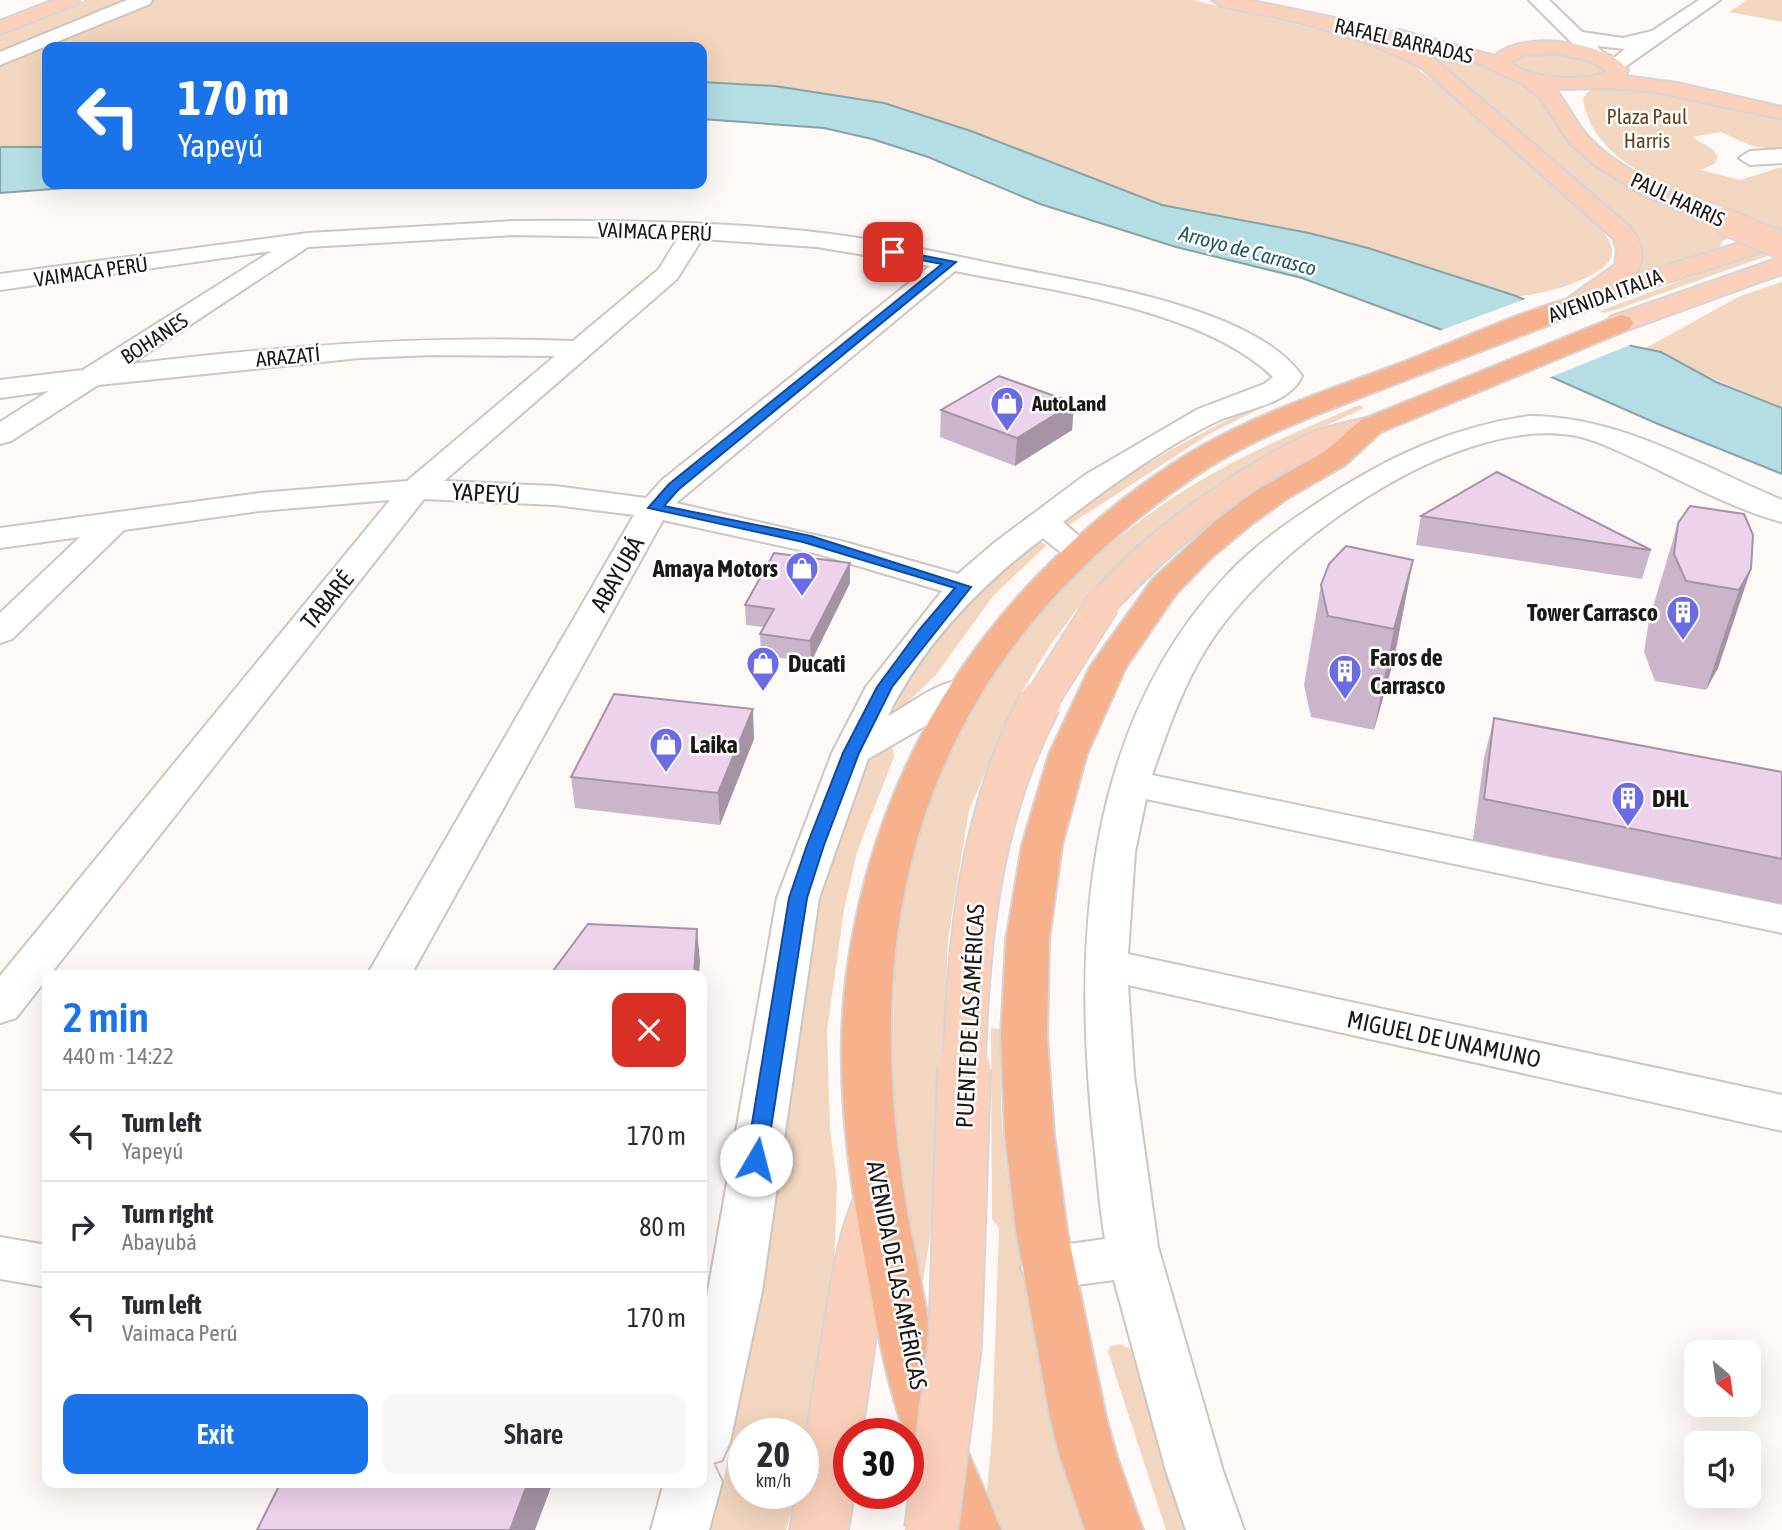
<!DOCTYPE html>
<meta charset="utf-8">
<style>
body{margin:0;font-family:"Asap Condensed",sans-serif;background:#f7f7f7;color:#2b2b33;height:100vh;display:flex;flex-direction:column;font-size:26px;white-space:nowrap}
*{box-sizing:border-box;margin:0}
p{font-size:23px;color:#7c7c81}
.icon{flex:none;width:38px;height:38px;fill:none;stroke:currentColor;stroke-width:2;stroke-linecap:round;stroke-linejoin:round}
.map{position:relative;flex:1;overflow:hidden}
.panel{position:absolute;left:42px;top:970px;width:665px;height:518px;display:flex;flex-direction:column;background:#fff;border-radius:14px;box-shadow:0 7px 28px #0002}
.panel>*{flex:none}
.hud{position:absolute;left:42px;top:42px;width:665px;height:147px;border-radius:14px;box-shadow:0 7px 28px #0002;background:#1a73e8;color:#fff;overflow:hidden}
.needle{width:46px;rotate:151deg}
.tools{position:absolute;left:1684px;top:1340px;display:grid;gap:14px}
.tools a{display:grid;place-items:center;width:77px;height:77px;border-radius:14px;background:#fff;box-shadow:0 7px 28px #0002;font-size:35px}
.speed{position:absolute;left:728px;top:1418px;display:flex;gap:14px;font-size:35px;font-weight:700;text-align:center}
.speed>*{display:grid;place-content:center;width:91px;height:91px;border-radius:50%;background:#fff;box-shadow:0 7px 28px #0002;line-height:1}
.speed small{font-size:18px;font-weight:400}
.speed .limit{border:10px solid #d22;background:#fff;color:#111}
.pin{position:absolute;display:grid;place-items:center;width:60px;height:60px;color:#fff;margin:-30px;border-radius:14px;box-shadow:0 4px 10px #0006}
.me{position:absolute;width:77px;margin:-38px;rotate:8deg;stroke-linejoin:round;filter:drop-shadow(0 0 5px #0008)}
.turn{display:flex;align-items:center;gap:24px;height:147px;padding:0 21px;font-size:32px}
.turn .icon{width:91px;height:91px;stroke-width:2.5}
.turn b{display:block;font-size:49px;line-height:60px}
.round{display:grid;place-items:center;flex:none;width:74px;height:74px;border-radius:14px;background:#f7f7f7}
.head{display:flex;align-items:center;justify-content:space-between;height:119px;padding:0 21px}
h1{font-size:42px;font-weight:600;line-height:52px;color:#1a73e8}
.action{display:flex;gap:14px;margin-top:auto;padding:14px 21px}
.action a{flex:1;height:80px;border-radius:14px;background:#1a73e8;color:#fff;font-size:28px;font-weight:600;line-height:80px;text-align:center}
.action a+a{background:#f7f7f7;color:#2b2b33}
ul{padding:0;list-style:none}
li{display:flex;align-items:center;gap:21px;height:91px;padding:0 21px;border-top:2px solid #e1e1e2}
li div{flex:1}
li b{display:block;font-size:26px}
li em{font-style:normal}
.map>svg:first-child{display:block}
.green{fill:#f2d6bf}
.water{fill:#b4dee4;stroke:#86a3a6;stroke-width:2}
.pier{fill:#fef9f6}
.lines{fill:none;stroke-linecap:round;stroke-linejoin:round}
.minor-casing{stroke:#cdc5bf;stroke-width:4}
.major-casing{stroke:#d6d5d5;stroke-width:4}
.highway-casing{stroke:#d6d5d5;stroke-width:4}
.minor{fill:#fff;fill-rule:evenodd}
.major{fill:#fbd0bb;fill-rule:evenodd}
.highway{fill:#f8b18d;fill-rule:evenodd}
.major-bridge-far3-casing{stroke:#d6d5d5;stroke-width:29;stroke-linecap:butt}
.major-bridge-far2-casing{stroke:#d6d5d5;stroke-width:36;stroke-linecap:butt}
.major-bridge-far1-casing{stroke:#d6d5d5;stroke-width:45;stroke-linecap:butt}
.major-bridge-casing{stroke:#d6d5d5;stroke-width:56;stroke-linecap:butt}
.major-bridge-far3{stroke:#fbd0bb;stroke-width:26}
.major-bridge-far2{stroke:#fbd0bb;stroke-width:33}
.major-bridge-far1{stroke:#fbd0bb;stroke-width:41}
.major-bridge{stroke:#fbd0bb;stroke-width:52}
.wall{fill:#cbb5ca}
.shaded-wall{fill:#a593a4}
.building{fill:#ecd2eb;stroke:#a593a4;stroke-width:2}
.route{fill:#1a73e8;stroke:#114b97;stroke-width:2}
.labels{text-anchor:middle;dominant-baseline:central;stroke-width:5;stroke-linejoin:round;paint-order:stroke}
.far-street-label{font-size:21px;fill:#1b1816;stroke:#fff}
.far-park-label{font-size:21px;fill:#663f1b;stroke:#fff}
.far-water-label{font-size:21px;font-style:italic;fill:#1d565d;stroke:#fff}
.far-poi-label{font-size:21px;font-weight:bold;fill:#1b1816;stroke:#fff;text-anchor:start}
.street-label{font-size:24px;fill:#1b1816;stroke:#fff}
.poi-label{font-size:24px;font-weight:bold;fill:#1b1816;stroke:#fff;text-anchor:start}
</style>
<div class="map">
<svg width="1782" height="1530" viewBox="0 0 1782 1530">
<rect width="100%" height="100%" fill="#fef9f6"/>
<g class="green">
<path d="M85,0h1108l152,36 61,24 37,28 158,141c6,8 12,15 11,25 -3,24 -75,43 -97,42 -5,0 -11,-2 -16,-3l-131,-45 -119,-27 -48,-6 -39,-10 -191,-74 -249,-49h-20v-35h-655v100h-47v-113z"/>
<polygon points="1747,0 1782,0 1782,22 1729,12"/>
<polygon points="1373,34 1468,54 1541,91 1558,121 1692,215 1738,236 1722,241 1720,247 1635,273 1640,263 1474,96"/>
<path d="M1544,51l38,5 23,16c-21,16 -71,8 -91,-8v-4l13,-7z"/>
<path d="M1633,87l149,30v33l-30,-4 -31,-14 -29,5 19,11 7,8 -4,8 -13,6 39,10 42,-13v62c-15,2 -36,-13 -51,-18 -52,-20 -140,-46 -148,-113 9,-16 34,-11 50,-11z"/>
<polygon points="1771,251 1775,253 1618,309 1604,313 1600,311 1722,265"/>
<polygon points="1782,282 1782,408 1644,349 1740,296"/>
<path d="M1274,398h7l-70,35 -145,94 -2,-7c65,-50 135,-88 210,-122z"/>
<path d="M1359,405l5,3 -94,44 -56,34 -56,42 -74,72 -33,44 -33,54 -49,112 -21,129 -10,249 -18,111c-8,-50 -21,-102 -24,-154 -4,-63 -4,-126 0,-189 2,-20 1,-42 5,-61 38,-180 144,-323 302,-416 49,-29 103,-51 156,-74z"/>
<path d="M1039,541l8,4 -53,50 -59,81 -44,42c28,-72 87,-132 148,-177z"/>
<polygon points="888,746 893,749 894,757 857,852 844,910 827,1031 830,1128 837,1184 834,1273 803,1458 803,1433 744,1433 744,1493 797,1493 786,1530 708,1530 725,1474 767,1245 818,900 867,760"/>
<path d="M991,1028l9,1c1,35 0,71 3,106 14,135 46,265 84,395h-88l-13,-28 6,-66 7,-208 -7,-9z"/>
<polygon points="1120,1344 1143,1355 1200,1530 1166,1530 1108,1352 1110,1346"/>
</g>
<g class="water">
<polygon points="702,82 775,86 884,103 971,131 1162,205 1309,233 1368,248 1516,296 1632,346 1661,352 1716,382 1782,408 1782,474 1658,424 1461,337 1302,278 1176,247 1040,204 928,157 872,139 824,128 702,119"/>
<polygon points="0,147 47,147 47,184 119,184 0,193"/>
</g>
<polygon class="pier" points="1528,298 1635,343 1546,379 1436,332"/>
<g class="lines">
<defs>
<g id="minor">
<polygon points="127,0 152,0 150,4 0,65 0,52"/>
<polygon points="1529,0 1549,0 1582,32 1623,38 1652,31 1699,0 1720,0 1622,69 1615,71 1605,65 1625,49 1597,46 1604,54 1601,58 1587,58"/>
<polygon points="1782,149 1782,163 1750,165 1739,158 1750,151"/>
<path d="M513,221c97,-1 195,0 292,10 69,7 136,22 204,36 78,16 246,40 293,109 -12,28 -56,33 -82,44 -51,23 -112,68 -157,102l33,29 -4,7c-22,5 -33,-7 -49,-20 -63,48 -120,106 -155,178 26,-14 57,-42 87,-35l5,8 -5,8 -107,62 -49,139 -57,393 -32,151 -8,18 -9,3 9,19 -13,48h-58l13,-48h38v-157l75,-427 55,-145 34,-66 76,-96 -124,-37 -155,-34 -252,455h-44l267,-460 -79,-10 -131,-6 -408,519 -16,5v-47l390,-476 -131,11 -135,19 -112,109 -12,4v-30l80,-76 -80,11v-20l259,-35 148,-12 148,-125 -123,-1 -72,3 -262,27 -87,56 -11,3v-22l49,-31 -49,7v-18l83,-10 189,-119 -272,39v-16l308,-41zM513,235l165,3 -19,31 -86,72c-148,-6 -295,5 -442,23l177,-117zM702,239l115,8 113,19 -268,214 -16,18 -91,-12 -111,-5 233,-202zM955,271c94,19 249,38 318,106l-9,7 -66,25 -113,66 -91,68 -36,31 -117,-33 -165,-38z"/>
<path d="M1529,416c90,0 172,50 253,84v22c-46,-12 -98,-40 -142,-61 -22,-10 -45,-22 -69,-26 -122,-18 -304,114 -365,214 -24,39 -39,83 -54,126l630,130v28l-636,-134 -11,53 -7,102 654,141v36l-654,-146 6,90 24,172 65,224 21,59h-58l-20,-59 -52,-191 -67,9 -18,-6 -8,-15 8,-15 18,-6 58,-8c-6,-35 -8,-70 -12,-105 -20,-194 -9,-407 133,-558 28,-31 64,-55 99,-78 63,-41 129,-72 204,-82z"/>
<polygon points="0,1237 47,1245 47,1287 0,1279"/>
</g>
<g id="major">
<polygon points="54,0 79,0 77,4 0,34 0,21"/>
<path d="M1212,0h36l101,21 2,5 39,12 1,-6 7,-2 97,26c25,-26 112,-15 133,14l-3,6 52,7 105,24v12l-127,-27 -42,-4 -58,1c12,14 19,31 31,45 37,42 96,60 147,82l3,5 -3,5 -9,2 -81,-33 -50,-31 -24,-22 -28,-43 -18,-15 -56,-26 -60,-14 30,17 193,166c12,15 17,31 4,48l148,-45v15l-169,55c-16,4 -31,14 -46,11l-4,-6 4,-6 48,-34 2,-16 -4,-11 -190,-169c-63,-35 -132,-49 -202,-63zM1558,54l30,6 19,11c-19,12 -80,8 -96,-9l13,-7z"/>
<polygon points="1782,257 1782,274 1630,329 1610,329 1607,323 1610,317"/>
<path d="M1371,417l10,3 5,6 -5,6c-105,27 -192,101 -266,178l-12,3 -12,-3 -5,-7c42,-61 159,-142 228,-171 18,-7 38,-11 57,-15z"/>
<path d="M877,1182l18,6 7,14 -16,63 -24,168h-13v60h5l-6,37h-58l6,-37h7c0,-54 11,-106 20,-160 8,-48 14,-101 36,-145z"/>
</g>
<g id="highway">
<path d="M1576,297l9,2 4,6 -4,6c-70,27 -140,54 -210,81 -62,24 -126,47 -181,85 -284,194 -347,462 -277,785 9,45 16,91 30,134 15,46 36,89 54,134h-58l-35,-88v-9h-3c-21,-56 -29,-113 -40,-172 -18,-94 -31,-194 -18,-290 30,-217 144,-386 325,-507 73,-48 158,-74 239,-105 54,-21 109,-48 165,-62z"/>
<polygon points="1620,315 1630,317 1633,323 1630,329 1381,432 1345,465 1288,498 1252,524 1212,557 1176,594 1126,667 1087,754 1062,845 1049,940 1047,1037 1054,1134 1067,1230 1106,1417 1117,1457 1143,1530 1085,1530 1060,1457 1050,1417 1016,1230 1005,1134 1001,1037 1006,940 1022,845 1049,754 1090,667 1152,580 1215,521 1257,490 1324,452 1361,420"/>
</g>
</defs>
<use href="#minor" class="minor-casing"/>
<use href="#major" class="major-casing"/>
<use href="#highway" class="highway-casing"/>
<use href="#minor" class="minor"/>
<use href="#major" class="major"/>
<use href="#highway" class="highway"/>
<defs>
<polyline id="major-bridge-far3" points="1724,221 1782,246"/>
<polyline id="major-bridge-far2" points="1039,704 1103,603"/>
<path id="major-bridge-far1" d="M964,1070c4,-128 15,-253 76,-368"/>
<polyline id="major-bridge" points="931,1530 955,1345 964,1068"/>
</defs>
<use href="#major-bridge-far3" class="major-bridge-far3-casing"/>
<use href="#major-bridge-far2" class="major-bridge-far2-casing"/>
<use href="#major-bridge-far1" class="major-bridge-far1-casing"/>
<use href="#major-bridge" class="major-bridge-casing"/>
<use href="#major-bridge-far3" class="major-bridge-far3"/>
<use href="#major-bridge-far2" class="major-bridge-far2"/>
<use href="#major-bridge-far1" class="major-bridge-far1"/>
<use href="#major-bridge" class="major-bridge"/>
</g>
<g class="wall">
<polygon points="1074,403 1072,430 1015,466 940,437 941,410"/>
<polygon points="1421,516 1651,550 1642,579 1416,545"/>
<polygon points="1678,523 1751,569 1718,668 1706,690 1655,681 1644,652 1649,620"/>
<polygon points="1413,560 1394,659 1374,730 1311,717 1304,685 1321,585"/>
<polygon points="850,583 811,662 761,655 760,634 764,627 746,625 745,605"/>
<polygon points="1494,718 1782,772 1782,904 1473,840 1484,758"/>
<polygon points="754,739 720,825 575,808 571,777"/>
</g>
<g class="shaded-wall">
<polygon points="1074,403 1072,430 1015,466 1017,438"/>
<polygon points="1413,560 1394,659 1374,730 1394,629"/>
<polygon points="850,563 850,583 811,662 810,641"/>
<polygon points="1751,569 1718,668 1706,690 1739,590"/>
<polygon points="753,709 754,739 720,825 718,793"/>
<polygon points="697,929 700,962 699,975 694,975"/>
<polygon points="528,1482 553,1482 535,1530 510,1530"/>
</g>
<g class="building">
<polygon points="999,376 1074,403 1017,438 941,410"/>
<polygon points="1497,472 1651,550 1650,550 1421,516"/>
<polygon points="1690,506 1744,514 1753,535 1751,569 1739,590 1686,581 1674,554 1678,523"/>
<polygon points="1346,546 1413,560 1394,629 1328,616 1321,585 1329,564"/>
<polygon points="774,553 850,563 810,641 760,634 774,609 745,605"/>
<polygon points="614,694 753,709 718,793 571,777"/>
<polygon points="1494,718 1782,772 1782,859 1484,799"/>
<polygon points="588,924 697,929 694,975 550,975"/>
<polygon points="281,1482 528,1482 510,1530 257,1530"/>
</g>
<polygon class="route" points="889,249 956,262 678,490 664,506 811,536 971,587 892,687 859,753 824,845 807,898 766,1160 763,1165 749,1165 746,1160 789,898 807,845 843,753 877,687 919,630 955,588 803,542 648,508 669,484 942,264 889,254"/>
<defs>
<symbol id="shop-pin" viewBox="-11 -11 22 30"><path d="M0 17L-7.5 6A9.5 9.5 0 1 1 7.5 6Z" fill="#6a6ce6" stroke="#fff"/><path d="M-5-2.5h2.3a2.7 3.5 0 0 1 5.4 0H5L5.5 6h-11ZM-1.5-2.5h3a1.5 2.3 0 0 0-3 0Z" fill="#fff"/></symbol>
<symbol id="building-pin" viewBox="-11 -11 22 30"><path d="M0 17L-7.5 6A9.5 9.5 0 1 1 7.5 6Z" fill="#6a6ce6" stroke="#fff"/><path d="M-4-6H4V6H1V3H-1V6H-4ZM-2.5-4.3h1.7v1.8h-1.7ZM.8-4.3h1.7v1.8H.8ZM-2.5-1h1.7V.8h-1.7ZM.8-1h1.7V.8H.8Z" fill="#fff"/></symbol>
</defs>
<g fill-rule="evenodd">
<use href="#shop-pin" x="988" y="384" width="38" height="52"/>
<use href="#shop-pin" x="783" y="549" width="38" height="52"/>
<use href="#building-pin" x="1664" y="593" width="38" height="52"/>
<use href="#shop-pin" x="744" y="644" width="38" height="52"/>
<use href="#building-pin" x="1326" y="652" width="38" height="52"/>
<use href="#shop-pin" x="647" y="725" width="38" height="52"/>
<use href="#building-pin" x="1609" y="779" width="38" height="52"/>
</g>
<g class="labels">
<g class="far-street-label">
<text transform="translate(1404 40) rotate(13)">RAFAEL BARRADAS</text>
<text transform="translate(1678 199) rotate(25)">PAUL HARRIS</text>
<text transform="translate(655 231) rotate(2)">VAIMACA PERÚ</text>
<text transform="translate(91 271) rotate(-8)">VAIMACA PERÚ</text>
<text transform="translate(1605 295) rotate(-20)">AVENIDA ITALIA</text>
<text transform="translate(154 338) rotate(-33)">BOHANES</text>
<text transform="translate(288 356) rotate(-5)">ARAZATÍ</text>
</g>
<g class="far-park-label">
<text x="1647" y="116">Plaza Paul<tspan x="1647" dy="24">Harris</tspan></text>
</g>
<g class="far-water-label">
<text transform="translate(1248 250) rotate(15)">Arroyo de Carrasco</text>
</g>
<g class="far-poi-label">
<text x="1032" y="403">AutoLand</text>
</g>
<g class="street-label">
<text transform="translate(486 493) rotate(3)">YAPEYÚ</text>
<text transform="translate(617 574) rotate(-60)">ABAYUBÁ</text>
<text transform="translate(327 600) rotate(-51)">TABARÉ</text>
<text transform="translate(970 1016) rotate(-87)">PUENTE DE LAS AMÉRICAS</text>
<text transform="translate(1444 1039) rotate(12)">MIGUEL DE UNAMUNO</text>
<text transform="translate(897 1275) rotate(79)">AVENIDA DE LAS AMÉRICAS</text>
</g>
<g class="poi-label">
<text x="778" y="568" text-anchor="end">Amaya Motors</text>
<text x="1658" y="612" text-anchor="end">Tower Carrasco</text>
<text x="1370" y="657">Faros de<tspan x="1370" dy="28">Carrasco</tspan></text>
<text x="788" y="663">Ducati</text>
<text x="690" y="744">Laika</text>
<text x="1652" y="798">DHL</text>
</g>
</g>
</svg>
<div class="tools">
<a><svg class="needle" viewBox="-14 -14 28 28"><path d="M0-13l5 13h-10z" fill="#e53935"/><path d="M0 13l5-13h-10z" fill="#7c7c81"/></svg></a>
<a><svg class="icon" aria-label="sound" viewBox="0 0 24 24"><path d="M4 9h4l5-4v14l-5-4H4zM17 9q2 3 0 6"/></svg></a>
</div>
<div class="speed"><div>20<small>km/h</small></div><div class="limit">30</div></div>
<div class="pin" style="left:893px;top:252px;background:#d93025"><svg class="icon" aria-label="arrive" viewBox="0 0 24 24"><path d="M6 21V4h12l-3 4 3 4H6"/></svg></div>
<svg class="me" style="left:756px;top:1160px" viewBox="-20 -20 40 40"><circle r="19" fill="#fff"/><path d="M0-13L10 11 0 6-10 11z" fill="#1a73e8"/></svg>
<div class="hud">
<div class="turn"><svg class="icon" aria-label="left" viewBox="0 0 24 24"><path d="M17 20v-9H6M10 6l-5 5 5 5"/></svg><div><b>170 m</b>Yapeyú</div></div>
</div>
<section class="panel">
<div class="head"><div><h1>2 min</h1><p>440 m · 14:22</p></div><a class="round" style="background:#d93025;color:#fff"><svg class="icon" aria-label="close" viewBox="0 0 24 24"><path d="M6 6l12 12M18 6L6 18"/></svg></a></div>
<ul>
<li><svg class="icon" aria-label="left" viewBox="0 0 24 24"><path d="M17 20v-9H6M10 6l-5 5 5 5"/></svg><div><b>Turn left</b><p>Yapeyú</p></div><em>170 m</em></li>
<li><svg class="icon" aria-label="right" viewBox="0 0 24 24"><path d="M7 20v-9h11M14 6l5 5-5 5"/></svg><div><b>Turn right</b><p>Abayubá</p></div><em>80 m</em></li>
<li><svg class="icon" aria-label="left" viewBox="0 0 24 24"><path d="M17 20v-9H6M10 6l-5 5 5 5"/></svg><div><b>Turn left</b><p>Vaimaca Perú</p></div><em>170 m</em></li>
</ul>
<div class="action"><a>Exit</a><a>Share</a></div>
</section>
</div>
